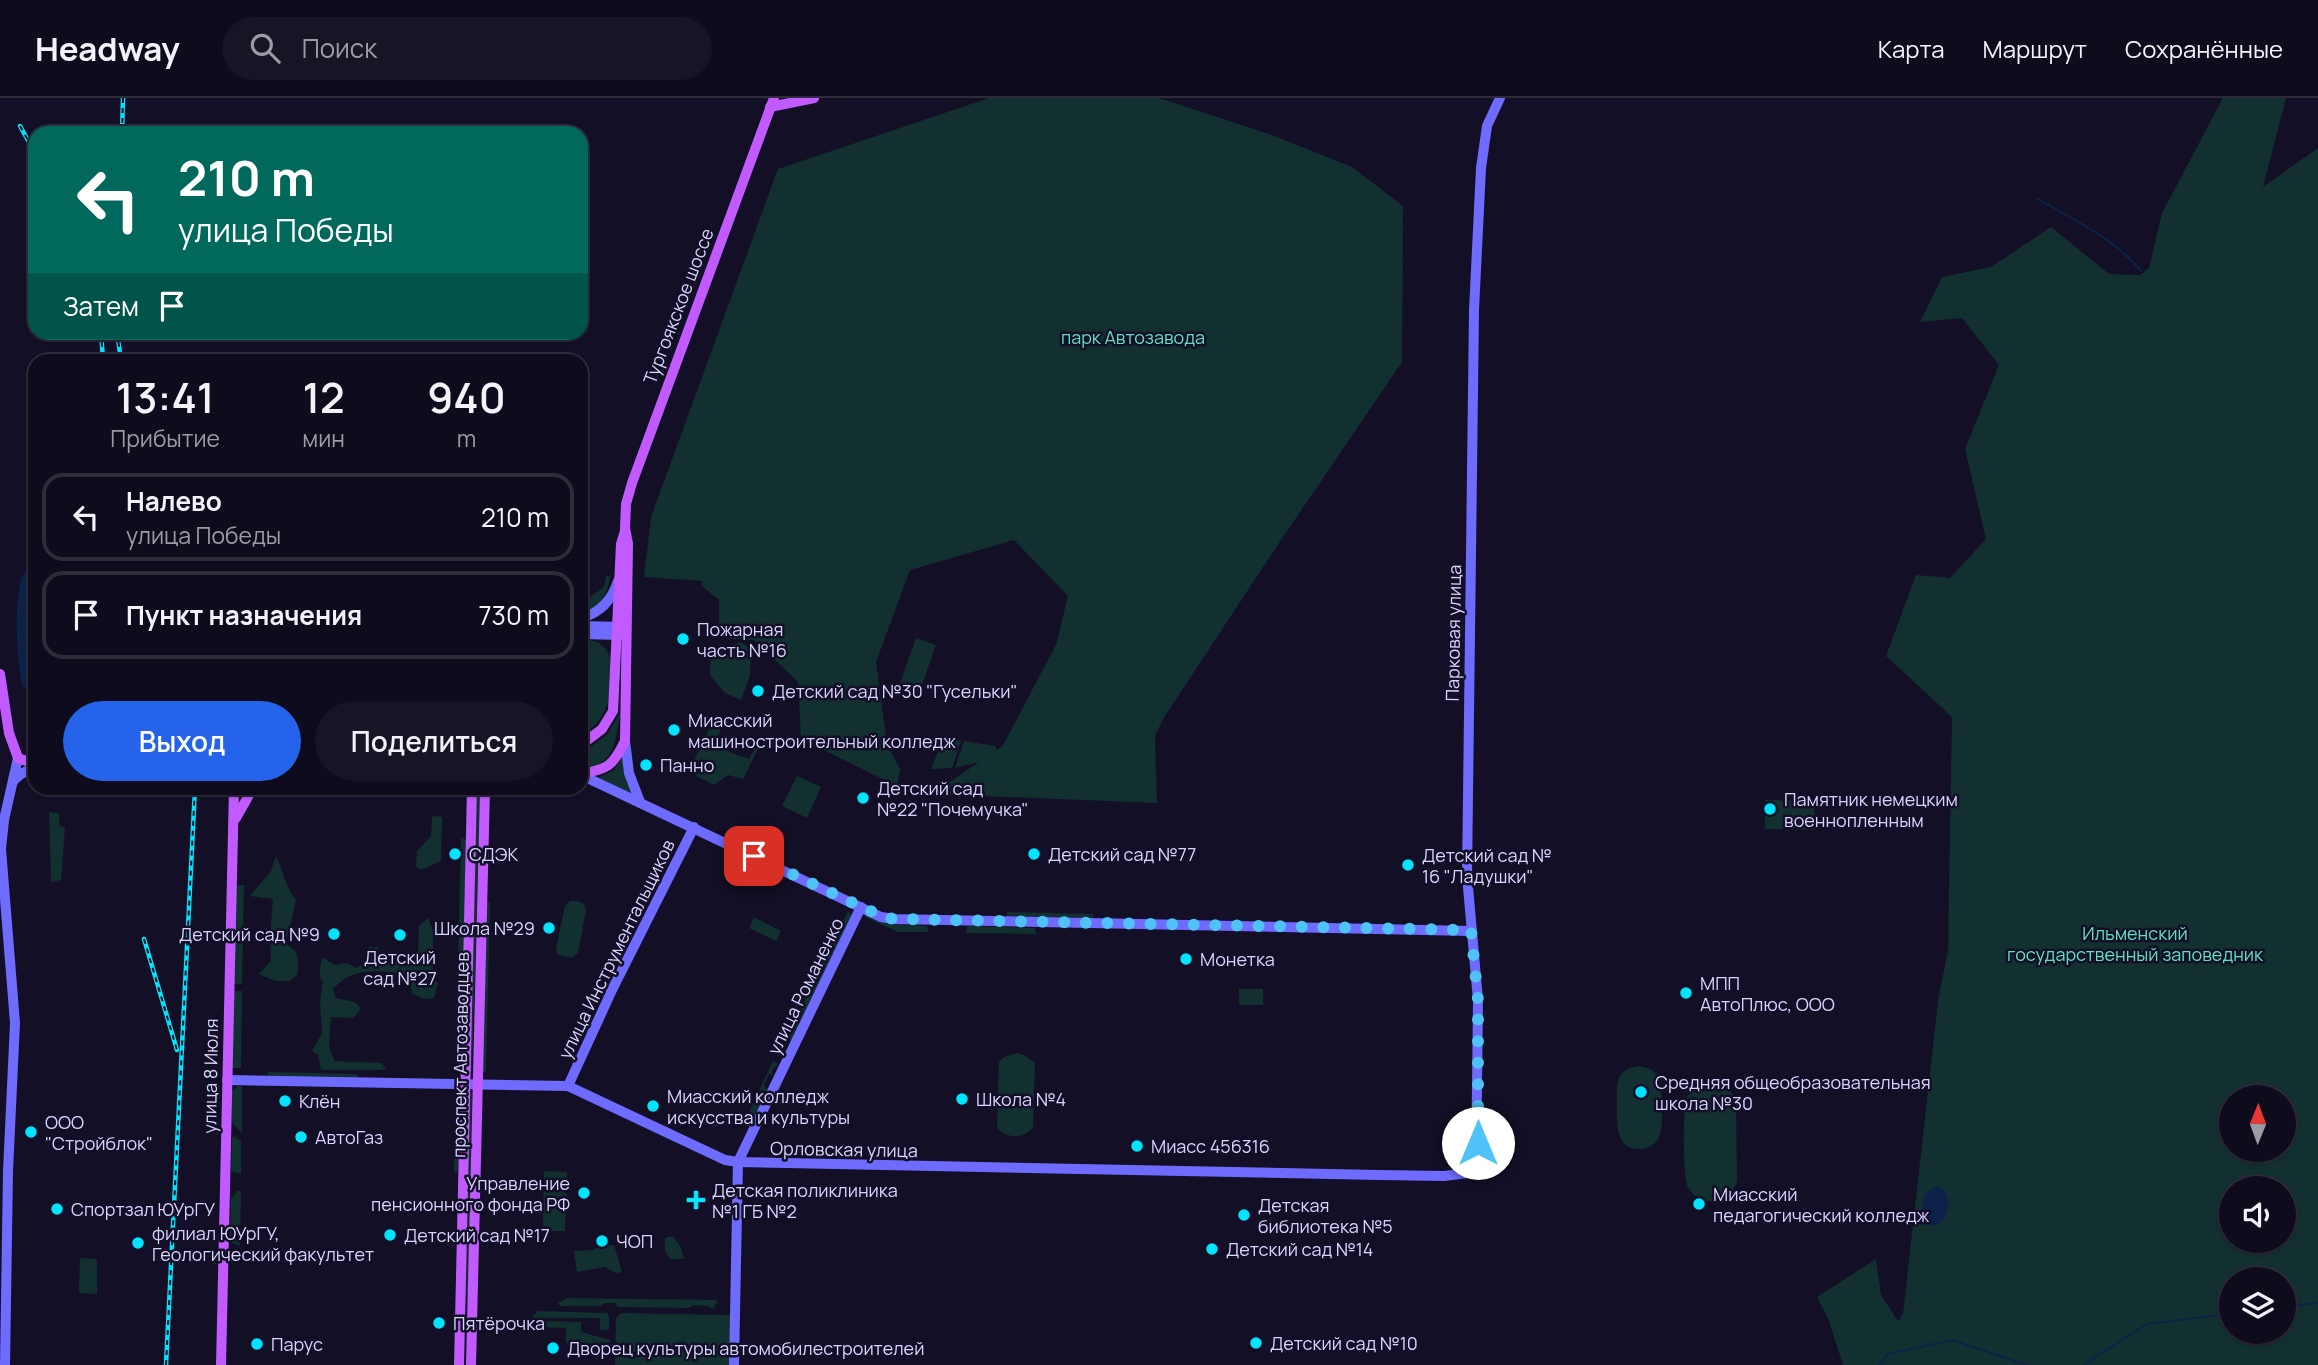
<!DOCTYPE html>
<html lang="ru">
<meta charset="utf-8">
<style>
body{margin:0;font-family:Manrope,sans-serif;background:#171425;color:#f1f3f6;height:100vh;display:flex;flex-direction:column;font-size:26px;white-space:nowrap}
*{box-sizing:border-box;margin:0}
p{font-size:23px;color:#9b9ba3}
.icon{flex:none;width:38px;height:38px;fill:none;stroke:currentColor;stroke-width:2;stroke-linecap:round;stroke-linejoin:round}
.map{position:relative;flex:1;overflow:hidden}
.sheet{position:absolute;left:28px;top:256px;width:560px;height:441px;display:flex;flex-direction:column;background:#0e0b1c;border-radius:21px;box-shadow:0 2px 5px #0004,0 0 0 2px #2e2b3b}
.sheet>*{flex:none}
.hud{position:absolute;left:28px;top:28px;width:560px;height:214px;border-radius:21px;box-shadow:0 2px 5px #0004,0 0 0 2px #2e2b3b;background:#00695c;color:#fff;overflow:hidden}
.needle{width:46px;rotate:1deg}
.buttons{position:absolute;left:2219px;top:987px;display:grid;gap:14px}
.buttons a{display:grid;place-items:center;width:77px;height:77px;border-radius:50%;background:#0e0b1c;box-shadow:0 2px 5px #0004,0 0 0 2px #2e2b3b;font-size:35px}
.pin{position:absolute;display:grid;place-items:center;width:60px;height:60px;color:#fff;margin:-30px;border-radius:14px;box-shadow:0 4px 10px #0006}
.me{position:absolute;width:77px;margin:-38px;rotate:0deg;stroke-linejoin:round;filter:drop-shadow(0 0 5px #0008)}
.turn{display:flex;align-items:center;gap:24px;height:147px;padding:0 35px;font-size:32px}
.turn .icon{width:91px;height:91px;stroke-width:2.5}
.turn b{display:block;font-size:49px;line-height:60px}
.then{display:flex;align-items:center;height:66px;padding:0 35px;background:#0003;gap:14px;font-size:26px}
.eta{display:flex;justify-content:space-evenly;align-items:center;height:119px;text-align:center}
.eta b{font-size:42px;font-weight:600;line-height:49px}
.cta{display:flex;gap:14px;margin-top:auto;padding:14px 35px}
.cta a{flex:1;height:80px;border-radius:42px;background:#2563eb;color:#fff;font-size:28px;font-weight:600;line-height:80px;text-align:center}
.cta a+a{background:#171425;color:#f1f3f6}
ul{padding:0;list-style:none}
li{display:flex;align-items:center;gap:21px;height:88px;margin:0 14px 10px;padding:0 21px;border:4px solid #2e2b3b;border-radius:21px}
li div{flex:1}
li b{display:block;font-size:26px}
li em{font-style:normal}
header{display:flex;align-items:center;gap:42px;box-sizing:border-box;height:98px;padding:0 35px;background:#0e0b1c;border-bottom:2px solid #2e2b3b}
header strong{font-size:33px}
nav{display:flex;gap:38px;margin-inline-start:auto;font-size:24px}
.search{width:490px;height:63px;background:#171425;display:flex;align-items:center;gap:18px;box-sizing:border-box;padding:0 24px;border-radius:38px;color:#9b9ba3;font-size:26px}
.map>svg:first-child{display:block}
.green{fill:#12302f;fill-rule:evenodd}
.water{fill:#0c2248}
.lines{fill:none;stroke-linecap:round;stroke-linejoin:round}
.stream{stroke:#0c2248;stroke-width:2}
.secondary{stroke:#6f6bff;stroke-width:10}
.primary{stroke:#c25bff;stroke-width:10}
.rail-casing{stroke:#00e5ff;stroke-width:4.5}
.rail{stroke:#130f26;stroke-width:2;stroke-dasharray:5;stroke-linecap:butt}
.route{stroke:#4fc3f7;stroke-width:12;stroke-dasharray:0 21.6}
.poi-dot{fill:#00e5ff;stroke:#130f26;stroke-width:2.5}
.labels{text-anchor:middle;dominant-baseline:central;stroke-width:5;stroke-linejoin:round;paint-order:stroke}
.street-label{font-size:18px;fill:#d9d4ff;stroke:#130f26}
.park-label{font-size:18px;fill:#5fe0c0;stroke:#130f26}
.poi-label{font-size:18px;fill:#d9d4ff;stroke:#130f26;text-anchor:start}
</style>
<header>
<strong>Headway</strong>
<div class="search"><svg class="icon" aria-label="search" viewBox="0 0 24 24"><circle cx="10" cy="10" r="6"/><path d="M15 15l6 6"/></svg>Поиск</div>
<nav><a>Карта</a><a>Маршрут</a><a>Сохранённые</a></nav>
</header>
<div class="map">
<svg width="2318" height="1267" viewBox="0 0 2318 1267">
<rect width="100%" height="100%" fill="#130f26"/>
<g class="green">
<polygon points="989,0 1159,0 1272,37 1352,69 1403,108 1402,264 1277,448 1163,621 1155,638 1157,705 932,696 979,664 955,670 964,643 996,648 996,652 1002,649 1056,547 1068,498 1014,442 910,472 876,564 887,646 900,671 897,688 801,641 798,584 754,542 731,541 731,527 719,527 719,502 702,488 702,483 644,479 651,419 778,71"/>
<path d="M2223,0h63l-23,89 55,-39v1217h-475l-14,-44 -12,-24 59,-38 5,36 17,26 5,-7 35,-313 10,-51 4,-233 -66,-61 30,-81 34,3 36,-39 -21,-90 34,-84 -37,-47 -42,4 22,-45 49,-10 60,-40 58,47 31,1 9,-7 13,-55zM2231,999h53v53h-53zM2231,1090h53v53h-53zM2231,1181h53v53h-53z"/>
<path d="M606,478h4c-2,19 -10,32 -29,37v-9l23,-17z"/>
<polygon points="916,540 936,547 919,595 899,588"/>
<path d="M581,541c15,1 24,4 29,18 -1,36 5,57 -29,79z"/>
<polygon points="740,544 751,550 750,578 741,602 725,595 710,577 711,556"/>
<path d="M621,612c-6,28 -4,58 -40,57v-13l27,-20z"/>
<polygon points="715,618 725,620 716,644 731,655 749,661 762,637 756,655 743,681 728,677 714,687 696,678 691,669"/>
<polygon points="944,639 961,643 952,670 931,671"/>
<polygon points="625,655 635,699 596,681 614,672"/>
<polygon points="797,678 821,689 807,720 782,708"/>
<polygon points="477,694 480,697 472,973 470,974 475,696"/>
<polygon points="1765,702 1815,703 1814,732 1765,731"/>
<polygon points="49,714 59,715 59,728 65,729 61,782 51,784"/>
<polygon points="432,718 442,719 441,763 421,772 416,769 417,753 431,738"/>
<polygon points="461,739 466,742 462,903 457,905"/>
<path d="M276,758c7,15 9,30 20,44l-10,44c14,8 13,16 11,31l-7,6h-15l-16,-7 12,-13 -1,-24 3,-38 -23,-3 21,-25z"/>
<polygon points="236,787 244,787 242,886 234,886"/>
<polygon points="570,803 577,803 584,806 586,812 578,855 572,860 558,857 556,850 565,808"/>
<polygon points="486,804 490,804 486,974 482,974"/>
<polygon points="848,813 852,818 792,942 784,945"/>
<polygon points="1007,814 1093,816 1093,820 1007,819"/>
<polygon points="866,816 893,826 927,828 928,834 898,834 865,819"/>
<polygon points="754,819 781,833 776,843 749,830"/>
<path d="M428,820l5,12v49l5,4 -4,15 -10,1 -12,-5 -3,-19c-27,-5 -57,-9 -76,14l3,9 19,4 6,6 -7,10 -23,-1 -2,28 5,16 48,2 4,7h-65l-3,-15 -6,-4 10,-18 -2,-30 3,-21c-6,-6 -2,-17 -1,-25l13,8 12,-2 9,5 10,-6 3,-15h9l2,10 30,6 8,-10 1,-27z"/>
<polygon points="967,828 1035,830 1036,836 966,835"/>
<rect x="1239" y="891" width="24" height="16"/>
<polygon points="234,893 242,893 241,970 232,970"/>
<path d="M1017,955l7,2 11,8 -2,65c-12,11 -25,11 -36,0l2,-66 5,-5z"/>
<polygon points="773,963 778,966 772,972 773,977 769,976 764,987 767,993 748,1029 746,1021"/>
<path d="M1639,968c7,1 14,3 18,9 6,8 7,50 3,59 -2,9 -11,15 -20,15 -26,1 -23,-29 -23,-46 0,-9 -1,-20 3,-27 5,-7 11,-9 19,-10z"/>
<polygon points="268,974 358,976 358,981 267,979"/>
<path d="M1706,985c16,0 25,3 30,19l1,79c-6,23 -37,29 -49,6 -5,-9 -5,-77 -2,-87 4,-10 12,-14 20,-17z"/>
<polygon points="238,988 242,988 242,1035 232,1025 232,993"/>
<polygon points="458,994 460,995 458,1073 454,1075 456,995"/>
<polygon points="470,994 472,996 469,1196 466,1198 463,1196"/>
<polygon points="234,1038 241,1043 241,1076 231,1073 232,1040"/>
<polygon points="544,1073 567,1074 565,1133 543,1133"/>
<polygon points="237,1093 241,1093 240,1148 230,1144 231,1101"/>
<polygon points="673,1138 681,1150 684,1161 670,1161 665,1153 665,1140"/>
<polygon points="601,1147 614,1147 622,1174 616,1175 605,1169 577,1174 574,1153 594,1152"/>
<polygon points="80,1160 97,1161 97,1196 79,1195"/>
<polygon points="567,1200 718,1202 713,1211 708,1208 693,1207 689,1210 617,1209 616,1205 605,1205 600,1208 560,1208 558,1205"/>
<polygon points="538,1213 607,1215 609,1218 609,1232 600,1232 600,1220 531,1220"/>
<polygon points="621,1215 731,1217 730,1267 615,1267 616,1220"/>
<polygon points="541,1223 581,1224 581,1234 610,1242 609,1246 566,1245 566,1230 531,1229"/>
</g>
<g class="water">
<path d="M35,474v118l-12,-3c-7,-19 -10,-98 1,-114z"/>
<path d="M1939,1088c15,10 11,29 -2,40l-14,-1c-1,-17 -4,-34 16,-39z"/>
</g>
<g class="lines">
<g class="stream">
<path d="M2036,100c36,21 77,39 105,73"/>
<polyline points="2284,1209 2318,1205"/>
<polyline points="1879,1267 1888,1256 1952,1242 2027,1267"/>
<polyline points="2083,1267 2147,1226 2231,1216"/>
</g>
<g class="secondary">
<path d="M581,520c19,-5 31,-18 37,-37"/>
<polyline points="581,528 622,529"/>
<polyline points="581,536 622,537"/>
<polyline points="625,643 629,675 640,704"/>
<polyline points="581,677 881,819 894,821 1471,833"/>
<polyline points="13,683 21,676 35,669"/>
<polyline points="227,982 568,988 725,1062 738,1064 1379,1077 1444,1078 1476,1074 1478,902 1467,778 1474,212 1481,70 1487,28 1500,0"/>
<polyline points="568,988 612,892 694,729"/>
<polyline points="5,1267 8,1073 15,925 1,751 4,722 18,660"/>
<polyline points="734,1267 738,1064 861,809"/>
</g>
<g class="primary">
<polyline points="770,9 814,0"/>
<polyline points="0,576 9,635 18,660 35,666"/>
<polyline points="581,647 602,631 613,613 621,446 625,433"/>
<path d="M581,676c27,-5 32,-8 44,-33l3,-197 -3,-16 1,-24 6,-21 142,-385"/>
<polyline points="236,720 253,690"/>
<polyline points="221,1267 234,690"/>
<polyline points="459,1267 472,690"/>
<polyline points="471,1267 485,690"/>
</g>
<defs>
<g id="rail">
<polyline points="20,28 35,55"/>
<polyline points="122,35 123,0"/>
<polyline points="101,234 103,262"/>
<polyline points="117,234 121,262"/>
<polyline points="144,841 177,952"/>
<polyline points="166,1267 195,690"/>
</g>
</defs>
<use href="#rail" class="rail-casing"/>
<use href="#rail" class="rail"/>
</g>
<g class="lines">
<polyline class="route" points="754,758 881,818 894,821 1471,832 1478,902 1478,1045"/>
</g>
<g class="poi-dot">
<circle cx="683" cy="541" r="7"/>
<circle cx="758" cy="593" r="7"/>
<circle cx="674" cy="632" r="7"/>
<circle cx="646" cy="667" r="7"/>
<circle cx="863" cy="700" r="7"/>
<circle cx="1770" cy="711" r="7"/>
<circle cx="455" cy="756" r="7"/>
<circle cx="1034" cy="756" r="7"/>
<circle cx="1408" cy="767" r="7"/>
<circle cx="549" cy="830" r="7"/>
<circle cx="334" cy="836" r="7"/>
<circle cx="400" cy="837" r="7"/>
<circle cx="1186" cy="861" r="7"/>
<circle cx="1686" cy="895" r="7"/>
<circle cx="1641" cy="994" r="7"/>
<circle cx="962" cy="1001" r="7"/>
<circle cx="285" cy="1003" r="7"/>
<circle cx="653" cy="1008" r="7"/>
<circle cx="31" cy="1034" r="7"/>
<circle cx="301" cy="1039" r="7"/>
<circle cx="1137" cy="1048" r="7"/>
<circle cx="584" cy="1095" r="7"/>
<path d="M692.5 1091.5h7v7h7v7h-7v7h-7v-7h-7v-7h7z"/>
<circle cx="1699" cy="1106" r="7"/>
<circle cx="57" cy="1111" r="7"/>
<circle cx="1244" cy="1117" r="7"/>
<circle cx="390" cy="1137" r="7"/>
<circle cx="602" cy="1143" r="7"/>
<circle cx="138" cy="1145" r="7"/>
<circle cx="1212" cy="1151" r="7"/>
<circle cx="439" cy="1225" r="7"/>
<circle cx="1256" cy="1245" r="7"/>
<circle cx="257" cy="1246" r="7"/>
<circle cx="553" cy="1250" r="7"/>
</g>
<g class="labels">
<g class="street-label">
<text transform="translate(678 208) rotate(-69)">Тургоякское шоссе</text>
<text transform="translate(1453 535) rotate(-89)">Парковая улица</text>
<text transform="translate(616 851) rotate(-64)">улица Инструментальщиков</text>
<text transform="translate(805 888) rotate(-64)">улица Романенко</text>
<text transform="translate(460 957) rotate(-89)">проспект Автозаводцев</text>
<text transform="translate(210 978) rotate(-89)">улица 8 Июля</text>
<text transform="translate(844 1051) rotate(1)">Орловская улица</text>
</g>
<g class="park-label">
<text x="1133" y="239">парк Автозавода</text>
<text x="2135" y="835">Ильменский<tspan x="2135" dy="21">государственный заповедник</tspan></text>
</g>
<g class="poi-label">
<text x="697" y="531">Пожарная<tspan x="697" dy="21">часть №16</tspan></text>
<text x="772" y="593">Детский сад №30 "Гусельки"</text>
<text x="688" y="622">Миасский<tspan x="688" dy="21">машиностроительный колледж</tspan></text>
<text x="660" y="667">Панно</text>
<text x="877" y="690">Детский сад<tspan x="877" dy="21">№22 "Почемучка"</tspan></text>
<text x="1784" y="701">Памятник немецким<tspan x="1784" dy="21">военнопленным</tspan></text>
<text x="469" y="756">СДЭК</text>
<text x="1048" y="756">Детский сад №77</text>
<text x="1422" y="757">Детский сад №<tspan x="1422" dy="21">16 "Ладушки"</tspan></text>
<text x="535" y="830" text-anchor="end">Школа №29</text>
<text x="320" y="836" text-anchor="end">Детский сад №9</text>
<text x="400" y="859" text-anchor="middle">Детский<tspan x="400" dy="21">сад №27</tspan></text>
<text x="1200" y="861">Монетка</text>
<text x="1700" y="885">МПП<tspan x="1700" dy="21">АвтоПлюс, ООО</tspan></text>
<text x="1655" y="984">Средняя общеобразовательная<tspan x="1655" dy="21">школа №30</tspan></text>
<text x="667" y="998">Миасский колледж<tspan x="667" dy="21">искусства и культуры</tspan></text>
<text x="976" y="1001">Школа №4</text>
<text x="299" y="1003">Клён</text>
<text x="45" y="1024">ООО<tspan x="45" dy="21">"Стройблок"</tspan></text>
<text x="315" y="1039">АвтоГаз</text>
<text x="1151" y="1048">Миасс 456316</text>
<text x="570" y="1085" text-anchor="end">Управление<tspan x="570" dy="21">пенсионного фонда РФ</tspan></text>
<text x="712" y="1092">Детская поликлиника<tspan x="712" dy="21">№1 ГБ №2</tspan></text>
<text x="1713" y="1096">Миасский<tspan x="1713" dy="21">педагогический колледж</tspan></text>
<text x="1258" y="1107">Детская<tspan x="1258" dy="21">библиотека №5</tspan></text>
<text x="71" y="1111">Спортзал ЮУрГУ</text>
<text x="152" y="1135">филиал ЮУрГУ,<tspan x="152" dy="21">Геологический факультет</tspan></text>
<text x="404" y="1137">Детский сад №17</text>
<text x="616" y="1143">ЧОП</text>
<text x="1226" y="1151">Детский сад №14</text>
<text x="453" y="1225">Пятёрочка</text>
<text x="1270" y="1245">Детский сад №10</text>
<text x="271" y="1246">Парус</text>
<text x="567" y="1250">Дворец культуры автомобилестроителей</text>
</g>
</g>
</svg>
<div class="buttons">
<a><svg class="needle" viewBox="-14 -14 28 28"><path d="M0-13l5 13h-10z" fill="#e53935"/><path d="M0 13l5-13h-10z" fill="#9b9ba3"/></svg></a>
<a><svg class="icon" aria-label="sound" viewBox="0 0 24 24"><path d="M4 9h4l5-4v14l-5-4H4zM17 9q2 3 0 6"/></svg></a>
<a><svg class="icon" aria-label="layers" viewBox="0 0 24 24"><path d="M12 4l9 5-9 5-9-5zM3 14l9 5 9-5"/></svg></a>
</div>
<div class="pin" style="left:754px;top:758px;background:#d93025"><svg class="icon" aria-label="arrive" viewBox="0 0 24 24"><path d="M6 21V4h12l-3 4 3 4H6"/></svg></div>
<svg class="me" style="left:1478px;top:1045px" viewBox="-20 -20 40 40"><circle r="19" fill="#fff"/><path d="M0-13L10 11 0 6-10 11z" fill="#4fc3f7"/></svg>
<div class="hud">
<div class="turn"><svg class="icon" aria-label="left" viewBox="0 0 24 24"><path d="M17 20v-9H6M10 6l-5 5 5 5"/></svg><div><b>210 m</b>улица Победы</div></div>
<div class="then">Затем<svg class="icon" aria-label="arrive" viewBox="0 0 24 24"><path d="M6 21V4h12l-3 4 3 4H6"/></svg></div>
</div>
<section class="sheet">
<div class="eta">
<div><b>13:41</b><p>Прибытие</p></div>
<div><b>12</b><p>мин</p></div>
<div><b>940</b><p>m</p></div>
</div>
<ul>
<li><svg class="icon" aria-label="left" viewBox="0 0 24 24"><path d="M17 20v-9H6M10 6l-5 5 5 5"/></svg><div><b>Налево</b><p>улица Победы</p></div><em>210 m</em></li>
<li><svg class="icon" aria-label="arrive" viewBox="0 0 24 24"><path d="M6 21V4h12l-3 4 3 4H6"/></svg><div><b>Пункт назначения</b></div><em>730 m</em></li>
</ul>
<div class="cta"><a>Выход</a><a>Поделиться</a></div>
</section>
</div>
